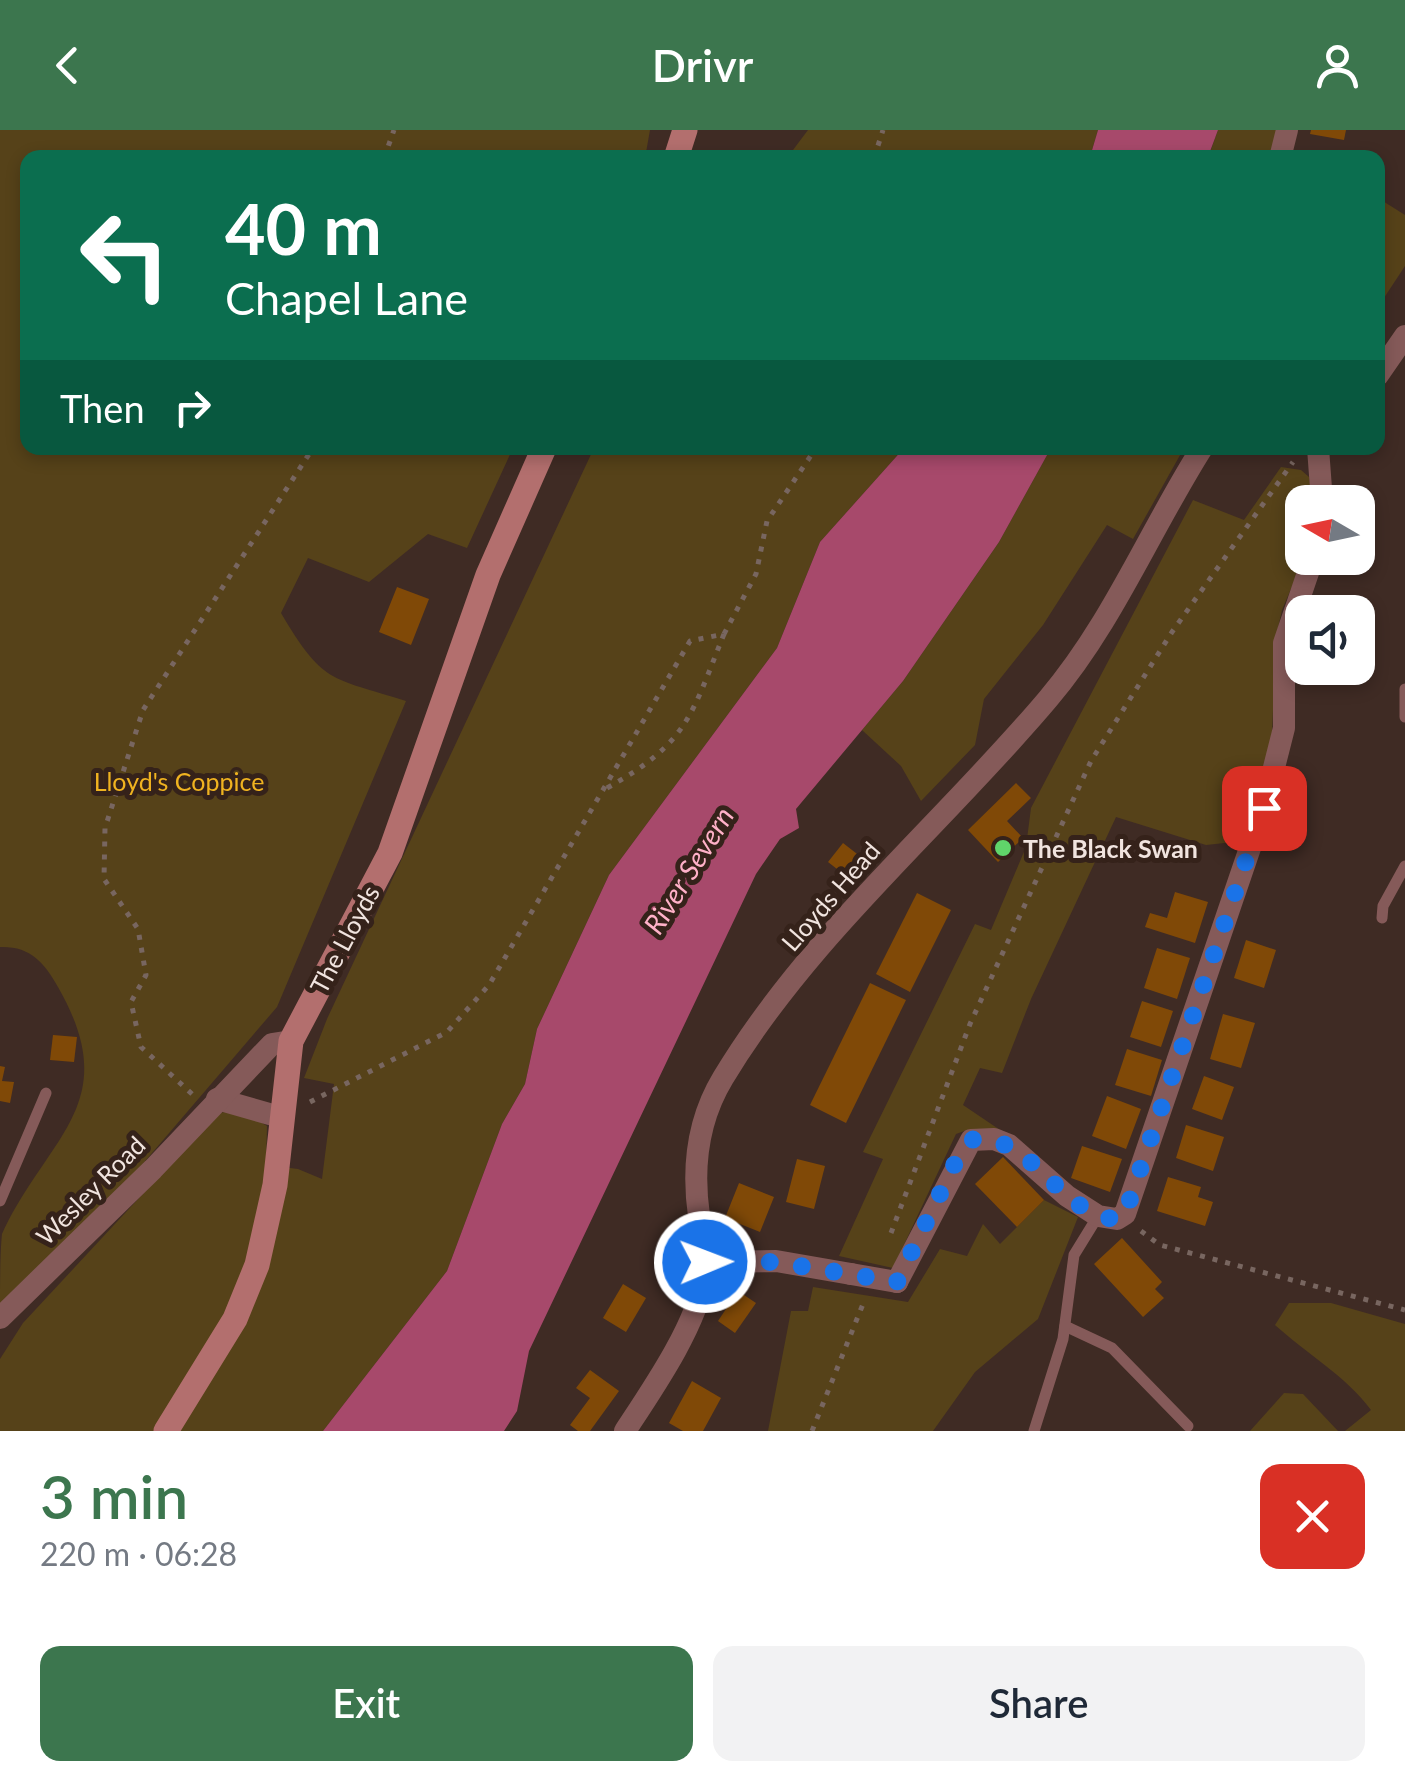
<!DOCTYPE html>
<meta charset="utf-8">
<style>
body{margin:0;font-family:Lato,sans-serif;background:#f2f2f3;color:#1f2937;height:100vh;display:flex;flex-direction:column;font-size:38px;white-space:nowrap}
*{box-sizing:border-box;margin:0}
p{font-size:32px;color:#747a83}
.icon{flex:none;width:55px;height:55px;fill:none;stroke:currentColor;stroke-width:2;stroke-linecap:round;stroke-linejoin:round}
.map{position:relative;height:1301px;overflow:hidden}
.sheet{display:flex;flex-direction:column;background:#fff;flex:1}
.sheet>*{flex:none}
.guide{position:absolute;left:20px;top:20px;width:1365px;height:305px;border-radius:20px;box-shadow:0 5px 15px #0003;background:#0b6e4f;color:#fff;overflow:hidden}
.needle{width:65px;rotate:279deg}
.fabs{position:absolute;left:1285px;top:355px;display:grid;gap:20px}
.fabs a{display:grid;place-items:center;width:90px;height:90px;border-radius:20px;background:#fff;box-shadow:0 5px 15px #0003;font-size:50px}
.pin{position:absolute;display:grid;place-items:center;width:85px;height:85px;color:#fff;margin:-42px;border-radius:20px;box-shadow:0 5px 15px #0006}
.me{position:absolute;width:110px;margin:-55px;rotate:89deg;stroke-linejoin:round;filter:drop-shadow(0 0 8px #0008)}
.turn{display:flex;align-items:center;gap:35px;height:210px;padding:0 40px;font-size:45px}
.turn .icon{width:130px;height:130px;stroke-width:2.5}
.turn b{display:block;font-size:70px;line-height:85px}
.then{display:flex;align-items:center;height:95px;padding:0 40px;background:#0003;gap:20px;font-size:38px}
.round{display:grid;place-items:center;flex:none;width:105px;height:105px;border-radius:20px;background:#f2f2f3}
.summary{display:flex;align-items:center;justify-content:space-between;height:170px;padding:0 40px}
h1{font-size:60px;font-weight:600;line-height:75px;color:#3c764e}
.action{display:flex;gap:20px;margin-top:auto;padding:20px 40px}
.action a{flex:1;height:115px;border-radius:20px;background:#3c764e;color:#fff;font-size:40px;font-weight:600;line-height:115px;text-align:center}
.action a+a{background:#f2f2f3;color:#1f2937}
header{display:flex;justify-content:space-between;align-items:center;height:130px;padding:0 40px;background:#3c764e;color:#fff;font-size:45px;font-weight:600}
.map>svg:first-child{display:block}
.green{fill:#564219}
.water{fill:#a7496b}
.building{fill:#804907}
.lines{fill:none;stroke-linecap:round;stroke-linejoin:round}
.path{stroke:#786660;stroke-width:5;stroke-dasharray:5 8;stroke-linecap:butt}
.lane{stroke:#855a59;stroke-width:11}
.street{stroke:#855a59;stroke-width:22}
.secondary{stroke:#b36f6e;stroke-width:25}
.street-bridge{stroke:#855a59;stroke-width:22}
.route{stroke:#1a73e8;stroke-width:18;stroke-dasharray:0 32.4}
.poi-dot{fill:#60d56a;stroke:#35221a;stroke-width:4}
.labels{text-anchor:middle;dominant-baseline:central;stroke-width:10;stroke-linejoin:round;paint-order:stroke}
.park-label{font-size:25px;fill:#f0b320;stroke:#35221a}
.poi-label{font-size:25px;font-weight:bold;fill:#f1e4df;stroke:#35221a;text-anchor:start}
.street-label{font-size:25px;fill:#f1e4df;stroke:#35221a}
.water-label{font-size:28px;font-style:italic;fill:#ffb1c8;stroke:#35221a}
</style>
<header><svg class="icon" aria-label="back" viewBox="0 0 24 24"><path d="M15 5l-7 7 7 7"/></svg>Drivr<svg class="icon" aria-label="person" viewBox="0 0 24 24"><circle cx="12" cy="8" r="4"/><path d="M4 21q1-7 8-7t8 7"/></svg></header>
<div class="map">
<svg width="1405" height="1301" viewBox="0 0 1405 1301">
<rect width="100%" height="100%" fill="#3f2b24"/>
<g class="green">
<path d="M0,0h650l-5,28h-617v290h485l-46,100 -39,-14 -59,48 -61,-24 -27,55c42,71 49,64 125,88l-129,306 -137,160 -140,143c0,-22 0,-57 2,-76 46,-99 123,-130 56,-247 -14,-25 -28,-41 -58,-40z"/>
<polygon points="808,0 1098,0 1090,27 787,28"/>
<polygon points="1218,0 1278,0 1271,27 1208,28"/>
<polygon points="1378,68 1405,85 1405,136 1378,177"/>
<polygon points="594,318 904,318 820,412 777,518 609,745 537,899 525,954 502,994 447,1141 323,1301 0,1301 0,1229 23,1193 218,983 241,980 267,996 266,1035 298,1039 322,1049 334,954 304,948 327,889"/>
<polygon points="1051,318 1184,318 1133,409 1107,395 1043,495 984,569 975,615 921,671 901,636 862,600 903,551 999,412"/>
<polygon points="1281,337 1301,340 1309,347 1313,372 1302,372 1304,428 1282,480 1276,507 1272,604 1262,657 1243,711 1206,715 1116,687 1031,869 1002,943 980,938 963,975 1006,1004 967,1000 956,1004 893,1138 839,1126 883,1029 863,1022 975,794 991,800 1026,717 1031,678 1193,370 1244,390"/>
<polygon points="1044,1070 1078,1087 1038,1189 975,1242 933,1301 768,1301 791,1181 808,1181 813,1157 908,1172 940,1119 967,1126 983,1094 1000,1114"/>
<path d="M1289,1173h42l74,21v107h-60l26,-21c-25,-34 -64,-56 -96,-85z"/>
<polygon points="1284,1263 1303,1264 1338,1301 1250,1301"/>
</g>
<g class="water">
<polygon points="1098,0 1218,0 1208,27 1090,27"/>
<polygon points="904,318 1051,318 999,412 903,551 796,679 799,698 780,709 756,744 529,1221 517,1281 504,1301 323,1301 447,1141 502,994 525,954 537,899 609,745 777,518 820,412"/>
</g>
<g class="building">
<polygon points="1311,0 1346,0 1344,10 1310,4"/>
<polygon points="397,457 429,469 411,515 379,502"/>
<polygon points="1016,653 1031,668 1007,691 1023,708 998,732 968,700"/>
<polygon points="843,713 870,734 855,753 828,732"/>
<polygon points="1175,762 1208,772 1195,813 1145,797 1150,783 1167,788"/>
<polygon points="917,763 951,780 910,862 876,844"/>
<polygon points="1246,810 1276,820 1264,858 1234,848"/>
<polygon points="1157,818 1190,828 1177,869 1144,858"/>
<polygon points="870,853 906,870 846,993 810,975"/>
<polygon points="1142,871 1173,881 1161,917 1130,907"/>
<polygon points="1223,884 1255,893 1241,938 1210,929"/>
<polygon points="53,905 77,907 74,932 50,930"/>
<polygon points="1127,919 1162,930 1151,966 1115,955"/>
<polygon points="0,936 5,937 2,951 14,952 10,973 0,971"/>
<polygon points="1204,946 1234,957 1222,990 1192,979"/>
<polygon points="1107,966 1141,979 1126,1019 1092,1006"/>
<polygon points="1186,995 1224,1007 1213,1041 1176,1028"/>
<polygon points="1082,1016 1122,1029 1110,1062 1071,1048"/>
<polygon points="1003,1027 1044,1070 1017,1097 975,1054"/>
<polygon points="797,1029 825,1036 814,1079 786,1072"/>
<polygon points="1168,1047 1201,1057 1198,1067 1213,1072 1205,1096 1157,1081"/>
<polygon points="739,1053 774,1067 760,1102 725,1088"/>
<polygon points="1122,1108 1162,1152 1155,1159 1164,1168 1143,1187 1094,1134"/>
<polygon points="623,1154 646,1168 626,1202 603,1188"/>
<polygon points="738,1161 756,1173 735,1203 718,1191"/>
<polygon points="590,1240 619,1261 590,1301 578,1301 570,1295 590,1268 576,1258"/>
<polygon points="692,1251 721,1268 703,1301 683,1301 669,1293"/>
</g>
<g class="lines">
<g class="path">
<polyline points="384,28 394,0"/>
<polyline points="874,28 883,0"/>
<path d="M607,658c81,-45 84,-72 117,-154"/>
<polyline points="192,964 141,917 131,872 146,845 138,799 104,749 105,698 143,580 313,318"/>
<polyline points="310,972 447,902 489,855 690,511 724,504 756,444 767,391 816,318"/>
<polyline points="1141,1101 1160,1115 1405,1180"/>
<polyline points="891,1103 970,894 1091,631 1172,502 1293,332"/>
<polyline points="812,1301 865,1169"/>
</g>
<g class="lane">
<polyline points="1405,559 1405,587"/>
<polyline points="1382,788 1383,776 1405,736"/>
<polyline points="0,1071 46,963"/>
<polyline points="1065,1196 1112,1218 1188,1296"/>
<polyline points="1034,1301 1063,1209 1074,1125 1098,1086"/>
</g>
<g class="street">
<polyline points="1280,28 1287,0"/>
<polyline points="1378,245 1405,206"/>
<polyline points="1318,318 1322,372"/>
<polyline points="217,969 280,987"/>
<polyline points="705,1132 776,1131 851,1144"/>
<polyline points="897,1152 971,1010 994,1009 1009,1015 1067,1066 1098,1086 1117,1089 1125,1084 1264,677 1284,598 1284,513 1313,428"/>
<polyline points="0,1188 153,1039 272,914 291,911"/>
<path d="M625,1301c27,-41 72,-106 79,-154 3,-20 -2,-41 -5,-61 -7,-49 -2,-95 24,-138 86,-143 218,-252 325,-379 64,-75 102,-169 154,-251"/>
</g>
<g class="secondary">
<polyline points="676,28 685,0"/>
<polyline points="166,1301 235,1189 257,1135 275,1055 291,911 390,723 488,445 544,318"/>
</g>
<polyline class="street-bridge" points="851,1144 897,1152"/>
</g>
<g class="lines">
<path class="route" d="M705,1132h71l121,20 62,-127 11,-15c62,-10 88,76 147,79l8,-5 139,-406"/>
</g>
<circle class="poi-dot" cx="1003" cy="718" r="10"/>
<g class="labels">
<g class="park-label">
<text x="179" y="651">Lloyd's Coppice</text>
</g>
<g class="poi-label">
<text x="1023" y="718">The Black Swan</text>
</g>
<g class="street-label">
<text transform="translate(830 766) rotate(-49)">Lloyds Head</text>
<text transform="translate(344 809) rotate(-62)">The Lloyds</text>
<text transform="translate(90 1060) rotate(-45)">Wesley Road</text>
</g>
<g class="water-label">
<text transform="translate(688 740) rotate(-58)">River Severn</text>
</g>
</g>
</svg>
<div class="fabs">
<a><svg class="needle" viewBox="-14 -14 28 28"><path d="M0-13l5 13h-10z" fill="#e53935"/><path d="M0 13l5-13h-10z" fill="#747a83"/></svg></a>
<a><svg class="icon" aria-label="sound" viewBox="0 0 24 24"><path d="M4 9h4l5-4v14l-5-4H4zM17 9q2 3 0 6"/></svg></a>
</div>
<div class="pin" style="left:1264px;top:678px;background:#d93025"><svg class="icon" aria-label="arrive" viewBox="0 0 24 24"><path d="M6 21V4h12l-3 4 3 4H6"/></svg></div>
<svg class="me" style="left:705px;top:1132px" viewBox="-20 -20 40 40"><circle r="17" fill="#1a73e8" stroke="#fff" stroke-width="3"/><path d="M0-11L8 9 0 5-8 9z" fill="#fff"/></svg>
<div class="guide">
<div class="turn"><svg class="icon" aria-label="left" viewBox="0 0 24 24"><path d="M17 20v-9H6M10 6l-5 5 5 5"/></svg><div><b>40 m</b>Chapel Lane</div></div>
<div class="then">Then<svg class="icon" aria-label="right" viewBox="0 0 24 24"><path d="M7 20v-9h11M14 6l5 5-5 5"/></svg></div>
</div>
</div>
<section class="sheet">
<div class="summary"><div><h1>3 min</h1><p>220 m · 06:28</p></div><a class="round" style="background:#d93025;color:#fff"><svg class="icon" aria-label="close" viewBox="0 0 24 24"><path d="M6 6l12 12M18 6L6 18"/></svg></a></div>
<div class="action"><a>Exit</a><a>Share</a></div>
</section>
